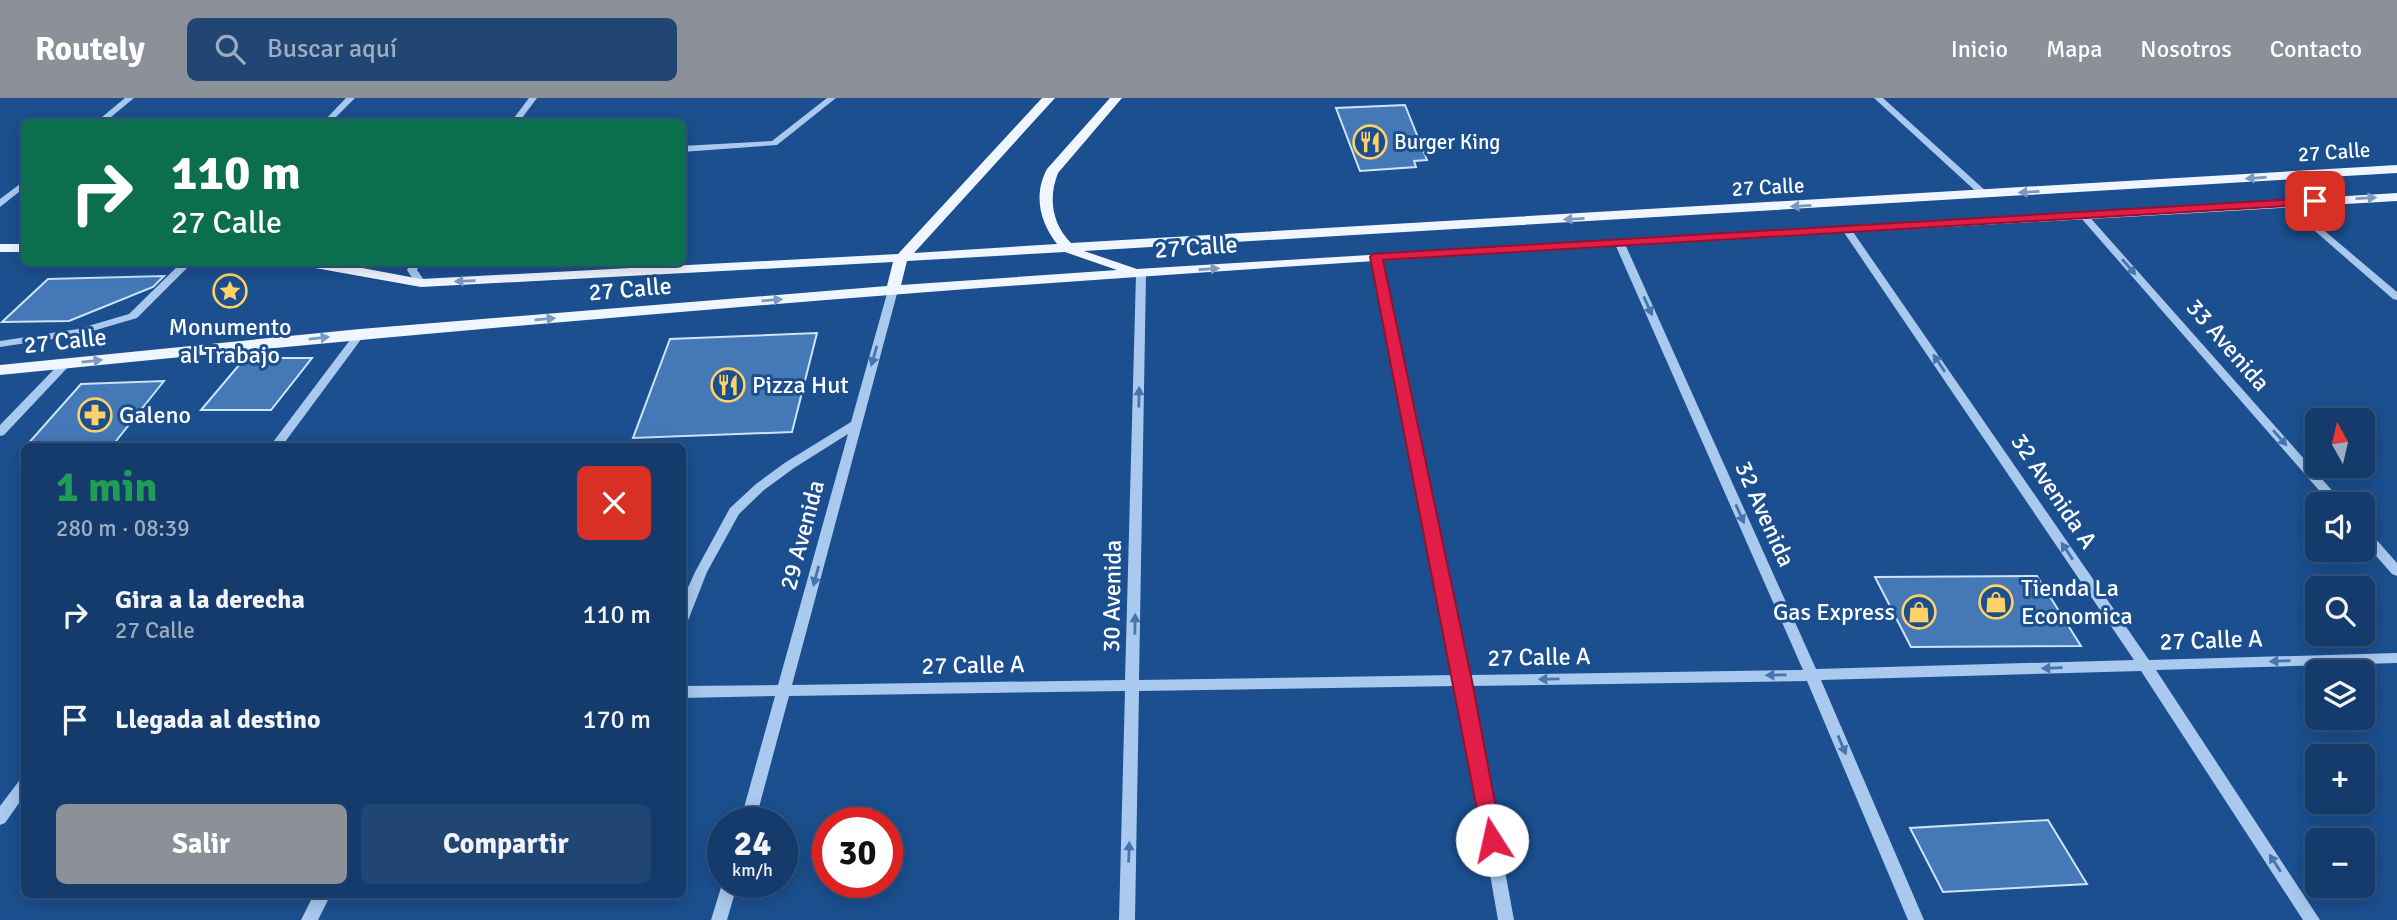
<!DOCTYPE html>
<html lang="es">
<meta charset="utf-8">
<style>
body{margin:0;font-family:Signika,sans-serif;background:#214673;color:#f1f3f6;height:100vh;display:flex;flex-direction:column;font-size:26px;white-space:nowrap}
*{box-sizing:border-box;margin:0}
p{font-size:23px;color:#9dadc1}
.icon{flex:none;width:38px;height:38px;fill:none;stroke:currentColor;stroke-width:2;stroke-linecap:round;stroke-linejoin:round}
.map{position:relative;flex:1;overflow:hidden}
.side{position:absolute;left:21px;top:345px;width:665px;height:455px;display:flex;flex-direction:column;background:#143b6b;border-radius:10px;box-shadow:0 4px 18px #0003,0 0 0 2px #33557e}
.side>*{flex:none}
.guide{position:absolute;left:21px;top:21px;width:665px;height:147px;border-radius:10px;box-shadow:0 4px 18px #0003,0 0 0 2px #33557e;background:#0b6e4f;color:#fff;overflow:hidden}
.needle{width:46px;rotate:352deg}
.fabs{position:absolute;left:2305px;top:310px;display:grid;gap:14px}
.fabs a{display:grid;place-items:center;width:70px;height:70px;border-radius:10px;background:#143b6b;box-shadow:0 4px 18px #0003,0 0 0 2px #33557e;font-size:35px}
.speed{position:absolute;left:707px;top:709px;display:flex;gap:14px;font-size:35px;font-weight:700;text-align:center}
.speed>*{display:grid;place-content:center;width:91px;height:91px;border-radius:50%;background:#143b6b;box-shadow:0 4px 18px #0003,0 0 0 2px #33557e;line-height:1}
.speed small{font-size:18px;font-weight:400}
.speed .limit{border:10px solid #d22;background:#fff;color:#111}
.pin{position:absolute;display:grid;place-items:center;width:60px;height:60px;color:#fff;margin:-30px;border-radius:14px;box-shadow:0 4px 10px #0006}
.me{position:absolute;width:77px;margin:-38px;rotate:350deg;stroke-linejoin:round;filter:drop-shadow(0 0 5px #0008)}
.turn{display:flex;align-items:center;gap:24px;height:147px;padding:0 35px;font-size:32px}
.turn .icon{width:91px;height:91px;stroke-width:2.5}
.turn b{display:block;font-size:49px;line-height:60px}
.round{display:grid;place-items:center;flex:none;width:74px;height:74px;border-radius:10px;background:#214673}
.summary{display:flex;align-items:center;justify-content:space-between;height:119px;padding:0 35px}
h1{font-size:42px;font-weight:700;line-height:52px;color:#1e9e55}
.primary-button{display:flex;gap:14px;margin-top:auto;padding:14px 35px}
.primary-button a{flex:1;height:80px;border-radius:10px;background:#8c9099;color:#fff;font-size:28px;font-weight:700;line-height:80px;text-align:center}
.primary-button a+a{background:#214673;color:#f1f3f6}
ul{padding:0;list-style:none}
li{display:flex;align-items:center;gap:21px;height:105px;padding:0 35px}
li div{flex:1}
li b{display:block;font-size:26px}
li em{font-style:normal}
header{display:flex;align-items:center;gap:42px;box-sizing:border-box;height:98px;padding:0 35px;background:#8c9099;color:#fff}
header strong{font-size:33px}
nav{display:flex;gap:38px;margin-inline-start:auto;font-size:24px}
.search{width:490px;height:63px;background:#214673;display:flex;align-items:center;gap:18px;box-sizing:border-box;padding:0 24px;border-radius:10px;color:#9dadc1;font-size:26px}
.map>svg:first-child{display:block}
.building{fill:#4478b7;stroke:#cfe3fa;stroke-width:2}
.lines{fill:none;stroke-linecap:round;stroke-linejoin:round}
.minor{fill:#a9c9ee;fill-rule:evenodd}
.major{fill:#f0f6ff;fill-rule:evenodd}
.oneway{fill:#7b9ac1}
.oneway2{fill:#4674ac}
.route{fill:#e11d48;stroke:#92132f;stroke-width:2}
.labels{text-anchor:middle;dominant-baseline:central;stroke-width:6;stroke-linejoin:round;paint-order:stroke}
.far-poi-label{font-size:21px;fill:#fff;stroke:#1b4f8f;text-anchor:start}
.far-street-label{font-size:21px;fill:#fff;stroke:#1b4f8f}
.street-label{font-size:24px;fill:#fff;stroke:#1b4f8f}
.poi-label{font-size:24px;fill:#fff;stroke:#1b4f8f;text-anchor:start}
</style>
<header>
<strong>Routely</strong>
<div class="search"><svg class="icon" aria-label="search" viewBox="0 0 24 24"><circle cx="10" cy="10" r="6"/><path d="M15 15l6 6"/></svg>Buscar aquí</div>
<nav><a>Inicio</a><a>Mapa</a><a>Nosotros</a><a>Contacto</a></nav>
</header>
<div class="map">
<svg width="2397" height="822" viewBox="0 0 2397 822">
<rect width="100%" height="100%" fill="#1b4f8f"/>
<g class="building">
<polygon points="1405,7 1427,62 1414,63 1416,69 1360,73 1336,10"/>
<polygon points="164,178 153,189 69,223 2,224 48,181"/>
<polygon points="817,235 792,334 633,340 670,241"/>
<polygon points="245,260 312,260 271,312 201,312"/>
<polygon points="164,283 112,348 26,348 81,286"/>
<polygon points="2037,478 2081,548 1911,549 1875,479"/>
<polygon points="2048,722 2087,786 1943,794 1910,730"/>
</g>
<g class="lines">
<g class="minor">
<polygon points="125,0 134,0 105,24 96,24"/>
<polygon points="346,0 355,0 331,24 323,24"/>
<polygon points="529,0 537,0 519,24 511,24"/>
<polygon points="827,0 836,0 777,47 682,54 682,48 772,43"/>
<polygon points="1874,0 1883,0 1988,95 1988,99 1982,99"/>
<polygon points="24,83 24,90 0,109 0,101"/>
<polygon points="2288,102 2397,194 2397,202 2393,201 2285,107 2285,103"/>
<polygon points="2084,115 2087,116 2344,406 2331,406 2081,120 2079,118"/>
<polygon points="1848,130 1851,131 2149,562 2397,555 2397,565 2156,572 2320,822 2303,822 2141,573 1821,582 1924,822 1908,822 1807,583 1471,588 1514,822 1498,822 1457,588 1139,593 1135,822 1119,822 1125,593 789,598 755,724 740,724 775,598 682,600 682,588 778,587 848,336 794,370 764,392 739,416 707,474 689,520 687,524 682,525 682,503 695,474 730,410 756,386 786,364 851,324 888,192 893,189 898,192 792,587 1125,582 1136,176 1141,173 1146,176 1139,582 1455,577 1371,159 1376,156 1381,159 1469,577 1803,572 1615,146 1620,143 1625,146 1816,571 2134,562 1843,133"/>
<polygon points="182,164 193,164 137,220 79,237 0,249 0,243 78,231 129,216"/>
<polygon points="411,164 421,164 417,172 426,185 425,187 417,187 407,172"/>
<polygon points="360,233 365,236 282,348 270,348 356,234"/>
<polygon points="66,262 70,263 71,265 70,267 4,337 0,338 0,327 62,263"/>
<polygon points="2362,429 2366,430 2397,465 2397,478 2392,476 2362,442"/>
<polygon points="24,681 24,698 5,725 0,727 0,708 19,683"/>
<polygon points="723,783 738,784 727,822 711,822"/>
<polygon points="314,796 331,796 318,822 301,822"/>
</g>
<g class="major">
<path d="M1042,0h13l-141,155 143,-9c-17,-22 -24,-49 -10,-75l63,-71h12l-64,75c-10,25 -6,51 13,70l1326,-78v8l-1313,78 53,18 1260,-76v8c-502,30 -1005,55 -1507,94 -297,23 -594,50 -890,80v-10l360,-36 527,-43 6,-24 -472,25 -117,-21 -7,-4h33l91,17 477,-25zM1065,154l52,18 -216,15 6,-24z"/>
<rect x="0" y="146" width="24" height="8"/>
</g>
</g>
<defs><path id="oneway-solid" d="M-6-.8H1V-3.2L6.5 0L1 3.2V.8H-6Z" transform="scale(1.75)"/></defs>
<g class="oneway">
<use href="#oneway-solid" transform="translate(2256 80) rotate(176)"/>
<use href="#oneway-solid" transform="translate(2029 94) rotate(176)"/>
<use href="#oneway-solid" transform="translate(2366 100) rotate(-3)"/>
<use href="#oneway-solid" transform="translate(1801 108) rotate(177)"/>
<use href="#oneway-solid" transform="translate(1574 121) rotate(177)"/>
<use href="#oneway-solid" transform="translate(1209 171) rotate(-4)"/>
<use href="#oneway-solid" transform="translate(465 183) rotate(178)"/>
<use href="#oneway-solid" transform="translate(772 202) rotate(-5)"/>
<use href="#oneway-solid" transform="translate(545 221) rotate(-5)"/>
<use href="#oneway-solid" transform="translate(319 240) rotate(-6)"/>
<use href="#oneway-solid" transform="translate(92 263) rotate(-6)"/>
</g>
<g class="oneway2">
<use href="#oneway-solid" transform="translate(2129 169) rotate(49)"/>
<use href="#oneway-solid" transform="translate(1648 208) rotate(66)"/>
<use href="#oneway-solid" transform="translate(874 258) rotate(106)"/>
<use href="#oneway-solid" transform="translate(1939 265) rotate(-124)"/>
<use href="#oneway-solid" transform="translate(1139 299) rotate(-89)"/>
<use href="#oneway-solid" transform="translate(2280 340) rotate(49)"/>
<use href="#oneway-solid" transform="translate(1740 416) rotate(66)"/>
<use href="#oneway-solid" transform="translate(2067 453) rotate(-124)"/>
<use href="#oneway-solid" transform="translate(816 478) rotate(105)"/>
<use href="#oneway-solid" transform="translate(1135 526) rotate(-89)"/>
<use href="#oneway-solid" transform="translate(2280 563) rotate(178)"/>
<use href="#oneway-solid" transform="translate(2052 570) rotate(178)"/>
<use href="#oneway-solid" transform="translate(1776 577) rotate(179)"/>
<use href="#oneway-solid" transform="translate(1549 581) rotate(179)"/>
<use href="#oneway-solid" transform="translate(1842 647) rotate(67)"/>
<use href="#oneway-solid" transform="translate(1129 754) rotate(-88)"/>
<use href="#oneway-solid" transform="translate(2275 765) rotate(-123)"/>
</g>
<polygon class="route" points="2315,100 2321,103 2320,106 1383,162 1472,583 1502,742 1499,748 1492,751 1484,748 1370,159 1372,156"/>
<defs>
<symbol id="restaurant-ring" viewBox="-11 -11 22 22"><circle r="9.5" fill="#1b4f8f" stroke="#ffd166" stroke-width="1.5"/><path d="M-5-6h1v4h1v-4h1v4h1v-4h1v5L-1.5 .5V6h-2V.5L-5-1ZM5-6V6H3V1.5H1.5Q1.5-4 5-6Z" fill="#ffd166"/></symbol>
<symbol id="sight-ring" viewBox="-11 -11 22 22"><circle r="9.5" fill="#1b4f8f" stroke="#ffd166" stroke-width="1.5"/><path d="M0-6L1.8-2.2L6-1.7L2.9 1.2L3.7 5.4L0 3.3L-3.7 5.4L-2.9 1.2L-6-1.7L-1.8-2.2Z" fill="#ffd166"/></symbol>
<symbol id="pharmacy-ring" viewBox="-11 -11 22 22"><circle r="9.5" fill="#1b4f8f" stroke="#ffd166" stroke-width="1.5"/><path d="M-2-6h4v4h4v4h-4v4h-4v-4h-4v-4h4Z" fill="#ffd166"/></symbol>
<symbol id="shop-ring" viewBox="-11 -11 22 22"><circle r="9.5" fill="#1b4f8f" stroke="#ffd166" stroke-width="1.5"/><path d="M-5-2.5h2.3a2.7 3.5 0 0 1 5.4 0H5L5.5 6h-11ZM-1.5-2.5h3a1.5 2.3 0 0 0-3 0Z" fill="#ffd166"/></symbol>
</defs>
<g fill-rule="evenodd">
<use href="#restaurant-ring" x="1351" y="25" width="38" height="38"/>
<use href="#sight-ring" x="211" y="174" width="38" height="38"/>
<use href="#restaurant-ring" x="709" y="268" width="38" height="38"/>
<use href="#pharmacy-ring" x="76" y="298" width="38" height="38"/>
<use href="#shop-ring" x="1977" y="485" width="38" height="38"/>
<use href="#shop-ring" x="1900" y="495" width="38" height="38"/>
</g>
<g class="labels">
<g class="far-poi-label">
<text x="1394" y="44">Burger King</text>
</g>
<g class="far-street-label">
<text transform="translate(2334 54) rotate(-4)">27 Calle</text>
<text transform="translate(1768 89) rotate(-3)">27 Calle</text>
</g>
<g class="street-label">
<text transform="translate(1196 149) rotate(-4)">27 Calle</text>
<text transform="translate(630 191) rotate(-5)">27 Calle</text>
<text transform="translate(65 243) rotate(-6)">27 Calle</text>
<text transform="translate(2228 247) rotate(49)">33 Avenida</text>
<text transform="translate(2054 393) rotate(56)">32 Avenida A</text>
<text transform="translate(1765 416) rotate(66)">32 Avenida</text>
<text transform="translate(802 437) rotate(-75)">29 Avenida</text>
<text transform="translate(1112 498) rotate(-89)">30 Avenida</text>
<text transform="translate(2211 542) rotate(-2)">27 Calle A</text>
<text transform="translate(1539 559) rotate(-1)">27 Calle A</text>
<text transform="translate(973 567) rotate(-1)">27 Calle A</text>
</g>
<g class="poi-label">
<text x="230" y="229" text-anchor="middle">Monumento<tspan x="230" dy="28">al Trabajo</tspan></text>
<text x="752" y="287">Pizza Hut</text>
<text x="119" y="317">Galeno</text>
<text x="2021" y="490">Tienda La<tspan x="2021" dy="28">Economica</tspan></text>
<text x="1895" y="514" text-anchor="end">Gas Express</text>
</g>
</g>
</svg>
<div class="fabs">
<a><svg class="needle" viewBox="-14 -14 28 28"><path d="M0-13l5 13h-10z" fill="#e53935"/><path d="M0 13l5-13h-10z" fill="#9dadc1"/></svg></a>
<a><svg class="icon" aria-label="sound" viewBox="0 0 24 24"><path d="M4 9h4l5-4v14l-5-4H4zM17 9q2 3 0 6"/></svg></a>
<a><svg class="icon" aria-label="search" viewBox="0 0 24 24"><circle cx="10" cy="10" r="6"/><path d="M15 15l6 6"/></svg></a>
<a><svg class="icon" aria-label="layers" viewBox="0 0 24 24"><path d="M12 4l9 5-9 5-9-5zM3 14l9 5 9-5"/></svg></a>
<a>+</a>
<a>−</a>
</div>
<div class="speed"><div>24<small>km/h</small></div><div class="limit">30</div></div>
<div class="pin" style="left:2315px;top:103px;background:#d93025"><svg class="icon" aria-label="arrive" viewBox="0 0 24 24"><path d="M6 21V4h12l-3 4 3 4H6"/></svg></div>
<svg class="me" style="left:1492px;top:742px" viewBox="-20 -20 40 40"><circle r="19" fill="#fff"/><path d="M0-13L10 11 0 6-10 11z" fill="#e11d48"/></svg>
<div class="guide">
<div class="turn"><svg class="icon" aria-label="right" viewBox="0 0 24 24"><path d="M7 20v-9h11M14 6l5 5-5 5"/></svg><div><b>110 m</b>27 Calle</div></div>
</div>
<section class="side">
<div class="summary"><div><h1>1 min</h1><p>280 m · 08:39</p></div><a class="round" style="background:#d93025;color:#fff"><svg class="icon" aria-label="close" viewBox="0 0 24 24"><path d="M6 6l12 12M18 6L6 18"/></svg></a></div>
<ul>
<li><svg class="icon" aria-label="right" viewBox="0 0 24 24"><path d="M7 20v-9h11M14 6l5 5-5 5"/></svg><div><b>Gira a la derecha</b><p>27 Calle</p></div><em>110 m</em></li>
<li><svg class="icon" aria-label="arrive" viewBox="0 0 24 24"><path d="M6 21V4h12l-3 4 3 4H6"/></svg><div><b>Llegada al destino</b></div><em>170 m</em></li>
</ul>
<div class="primary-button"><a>Salir</a><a>Compartir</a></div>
</section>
</div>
